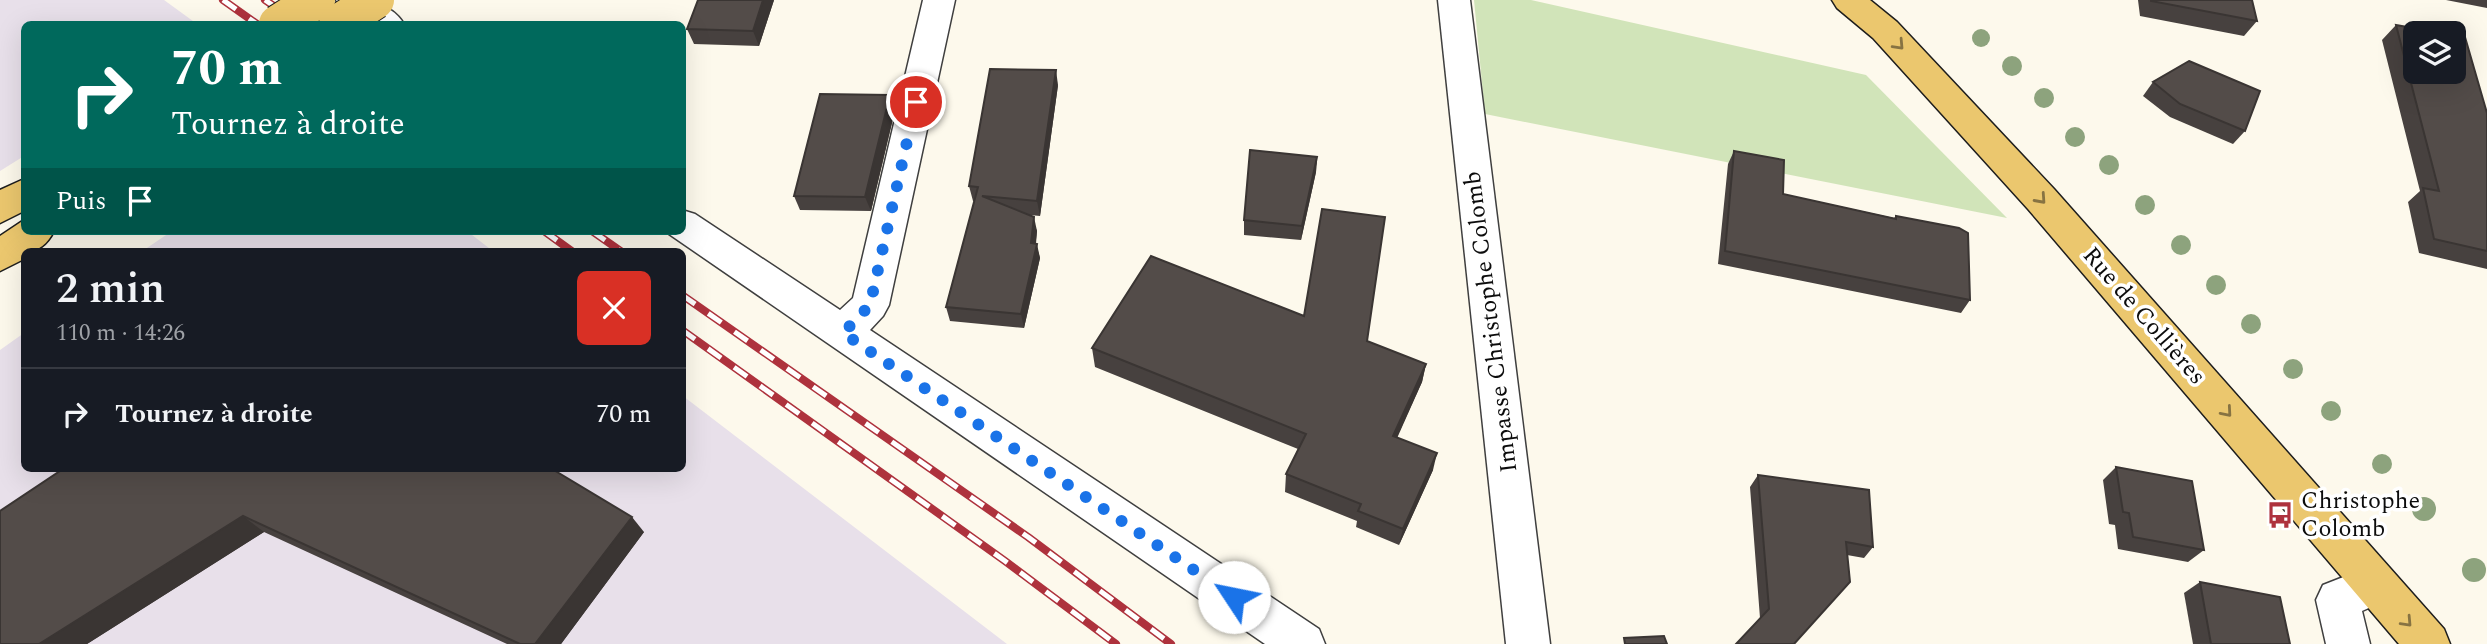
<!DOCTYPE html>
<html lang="fr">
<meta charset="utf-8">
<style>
body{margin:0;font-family:Spectral,serif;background:#242831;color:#f1f3f6;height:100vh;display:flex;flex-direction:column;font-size:26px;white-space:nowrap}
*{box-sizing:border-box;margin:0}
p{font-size:23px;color:#9ea1a6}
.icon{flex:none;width:38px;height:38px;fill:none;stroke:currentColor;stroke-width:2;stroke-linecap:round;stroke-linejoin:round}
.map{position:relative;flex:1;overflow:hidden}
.details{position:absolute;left:21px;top:248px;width:665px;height:224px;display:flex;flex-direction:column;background:#171b24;border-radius:10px;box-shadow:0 7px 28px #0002}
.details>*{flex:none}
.guide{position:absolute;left:21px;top:21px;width:665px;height:214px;border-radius:10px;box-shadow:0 7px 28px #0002;background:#00695c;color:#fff;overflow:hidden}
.buttons{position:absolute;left:2403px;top:21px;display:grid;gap:14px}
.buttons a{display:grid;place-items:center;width:63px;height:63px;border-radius:10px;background:#171b24;box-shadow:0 7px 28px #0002;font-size:35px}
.pin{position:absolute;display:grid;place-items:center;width:60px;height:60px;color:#fff;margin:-30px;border:4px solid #fff;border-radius:50%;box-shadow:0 2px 7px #0007}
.me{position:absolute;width:77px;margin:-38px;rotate:304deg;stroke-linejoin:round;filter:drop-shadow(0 0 5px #0008)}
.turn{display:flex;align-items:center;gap:24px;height:147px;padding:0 35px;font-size:32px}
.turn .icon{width:91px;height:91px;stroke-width:2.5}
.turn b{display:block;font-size:49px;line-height:60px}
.then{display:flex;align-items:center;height:66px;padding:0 35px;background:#0003;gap:14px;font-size:26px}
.round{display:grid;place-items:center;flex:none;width:74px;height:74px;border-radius:10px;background:#242831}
.summary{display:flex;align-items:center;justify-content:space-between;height:119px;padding:0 35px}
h1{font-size:42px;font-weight:600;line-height:52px}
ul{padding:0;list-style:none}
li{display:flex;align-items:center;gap:21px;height:91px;padding:0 35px;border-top:2px solid #363941}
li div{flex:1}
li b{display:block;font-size:26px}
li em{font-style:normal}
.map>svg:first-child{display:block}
.industrial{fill:#e8e0ea}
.green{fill:#d1e4b9}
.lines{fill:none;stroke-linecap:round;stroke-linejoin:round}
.minor-casing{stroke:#3f3f3f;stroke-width:3}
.major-casing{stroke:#1d1d1d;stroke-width:3}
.minor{fill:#fff;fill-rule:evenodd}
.major{fill:#ebc76e;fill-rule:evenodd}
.rail-casing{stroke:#ae323d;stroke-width:8}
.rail{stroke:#fff;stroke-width:5;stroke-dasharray:16;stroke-linecap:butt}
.major-bridge-casing{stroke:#1d1d1d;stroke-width:40;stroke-linecap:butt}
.major-bridge{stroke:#ebc76e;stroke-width:38}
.tree{fill:#8da37d}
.wall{fill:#47413f}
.shaded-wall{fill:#3a3533}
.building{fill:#534c49;stroke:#3a3533;stroke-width:2}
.oneway{stroke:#877342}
.route{stroke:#1a73e8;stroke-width:12;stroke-dasharray:0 21.6}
.labels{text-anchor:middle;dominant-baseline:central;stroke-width:7;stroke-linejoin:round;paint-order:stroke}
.street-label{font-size:24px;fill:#0c0c0c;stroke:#fff}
.poi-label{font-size:24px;fill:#0c0c0c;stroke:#fff;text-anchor:start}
</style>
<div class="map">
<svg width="2487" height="644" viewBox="0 0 2487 644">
<rect width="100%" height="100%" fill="#fdf9ec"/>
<g class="industrial">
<polygon points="0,0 164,0 197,24 24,24 24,156 0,171"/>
<polygon points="172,231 467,231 494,252 141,252"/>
<polygon points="24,333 24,469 682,469 683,396 1007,644 0,644 0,350"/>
</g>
<polygon class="green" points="1474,0 1531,0 1866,75 2007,218 1485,114"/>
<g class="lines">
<defs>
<g id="minor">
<path d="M336,0c26,0 53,0 68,24 -26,2 -53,1 -68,-24z"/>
<polygon points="923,0 955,0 889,305 883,316 870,330 1319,629 1325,644 1265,644 669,234 667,231 682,231 682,210 695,214 840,310 853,298"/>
<polygon points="1438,0 1470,0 1550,644 1506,644"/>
<polygon points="2374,565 2389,571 2396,585 2389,599 2362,611 2370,644 2326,644 2316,600 2323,585"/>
</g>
<g id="major">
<polygon points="1832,0 1870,0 1897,22 2054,189 2444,629 2450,644 2399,644 2028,209 1873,38 1837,8"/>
<polygon points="24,179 24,211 0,223 0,190"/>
<path d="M24,220v11h30c-6,12 -15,21 -30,21v7l-24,12v-35z"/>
</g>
</defs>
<use href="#minor" class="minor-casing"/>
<use href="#major" class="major-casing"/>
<use href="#minor" class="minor"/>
<use href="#major" class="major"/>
<defs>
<g id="rail">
<polyline points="223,0 257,24"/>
<polyline points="265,0 300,24"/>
<polyline points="544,231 573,252"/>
<polyline points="592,231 622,252"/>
<polyline points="682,295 1028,537 1171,644"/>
<polyline points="682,330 1005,561 1116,644"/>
</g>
</defs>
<use href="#rail" class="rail-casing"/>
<use href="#rail" class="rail"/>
<defs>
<g id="major-bridge">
<polyline points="278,24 316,0"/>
<polyline points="338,24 375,0"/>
</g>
</defs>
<use href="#major-bridge" class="major-bridge-casing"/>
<use href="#major-bridge" class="major-bridge"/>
</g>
<g class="tree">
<circle cx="1981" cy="38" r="9"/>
<circle cx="2012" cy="66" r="10"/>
<circle cx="2044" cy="98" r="10"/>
<circle cx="2075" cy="137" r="10"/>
<circle cx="2109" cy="165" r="10"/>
<circle cx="2145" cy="205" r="10"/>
<circle cx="2181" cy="245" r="10"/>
<circle cx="2216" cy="285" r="10"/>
<circle cx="2251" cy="324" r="10"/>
<circle cx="2293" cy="369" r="10"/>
<circle cx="2331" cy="411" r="10"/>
<circle cx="2382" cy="464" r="10"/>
<circle cx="2424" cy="509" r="12"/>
<circle cx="2474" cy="570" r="12"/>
</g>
<g class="wall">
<polygon points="774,0 759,46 694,44 687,29"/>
<polygon points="2138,0 2252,0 2257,21 2244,36 2140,16"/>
<polygon points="2446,0 2487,0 2487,8"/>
<polygon points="2396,25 2487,113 2487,269 2419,253 2408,202 2420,191 2382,40"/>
<polygon points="2153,82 2245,131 2233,144 2170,117 2143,96"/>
<polygon points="1058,85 1040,216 1030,215 1037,231 1036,244 1040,258 1024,328 950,321 946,307 974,201 973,201 969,186"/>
<polygon points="895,110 871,211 800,210 794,196"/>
<polygon points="1734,151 1783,194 1894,218 1896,216 1970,300 1961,313 1718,264 1728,164"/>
<polygon points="1317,157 1316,172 1301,240 1244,235 1244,220"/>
<polygon points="1092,348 1426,364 1422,382 1397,437 1433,470 1399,545 1356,527 1357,521 1285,492 1286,474 1298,449 1095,367"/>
<polygon points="2116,467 2204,550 2188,562 2118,549 2115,525 2109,524 2103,480"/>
<polygon points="63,469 644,532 561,644 507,644 264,532 87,644 0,644"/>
<polygon points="1758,475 1873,547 1864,558 1847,555 1760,618 1750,487"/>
<polygon points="2200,582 2290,644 2193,644 2184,593"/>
</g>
<g class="shaded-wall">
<polygon points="763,0 774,0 759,46 753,31"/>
<polygon points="1056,70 1058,85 1040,216 1037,201"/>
<polygon points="890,95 895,110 871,211 865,197"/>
<polygon points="1317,157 1316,172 1301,240 1302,226"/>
<polygon points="1034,217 1037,231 1034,257 1031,243"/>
<polygon points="1037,244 1040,258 1024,328 1021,314"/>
<polygon points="1426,364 1422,382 1390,454 1393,436"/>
<polygon points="1437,453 1433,470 1399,545 1403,529"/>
<polygon points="243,516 264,532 87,644 39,644"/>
<polygon points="632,517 644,532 561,644 535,644"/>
</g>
<g class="building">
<polygon points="698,0 763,0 753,31 687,29"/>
<polygon points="2151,0 2252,0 2257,21 2151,1"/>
<polygon points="2396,25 2442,33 2415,33 2415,72 2454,72 2454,35 2465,37 2487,113 2487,251 2434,239 2423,188 2439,191"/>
<polygon points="2189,61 2260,91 2245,131 2180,104 2153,82"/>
<polygon points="990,69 1056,70 1037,201 982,196 1034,217 1031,243 1037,244 1021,314 946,307 978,187 969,186"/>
<polygon points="820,94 890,95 865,197 794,196"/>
<polygon points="1250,150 1317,157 1302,226 1244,220"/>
<polygon points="1734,151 1784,160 1783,194 1896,219 1896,216 1959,228 1968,233 1970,300 1725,251"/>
<polygon points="1322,209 1385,217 1367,341 1426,364 1393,436 1437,453 1403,529 1358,511 1361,504 1286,474 1306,434 1092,348 1151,256 1304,316"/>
<polygon points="2116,467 2192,481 2204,550 2133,537 2129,513 2123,512"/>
<polygon points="63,469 552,469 632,517 535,644 520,644 243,516 39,644 0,644 0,511"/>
<polygon points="1758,475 1869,490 1873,547 1846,542 1850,582 1794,644 1736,644 1769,609"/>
<polygon points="2200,582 2280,597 2290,644 2211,644"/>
<polygon points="1664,636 1667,644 1625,644 1624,638"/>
</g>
<defs><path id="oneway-chevron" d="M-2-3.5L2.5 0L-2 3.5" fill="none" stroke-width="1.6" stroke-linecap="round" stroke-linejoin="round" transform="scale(1.75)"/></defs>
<g class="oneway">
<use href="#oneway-chevron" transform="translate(1899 45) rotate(47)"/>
<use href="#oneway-chevron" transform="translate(2041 199) rotate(48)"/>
<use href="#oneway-chevron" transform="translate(2227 412) rotate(49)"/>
<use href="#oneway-chevron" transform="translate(2407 622) rotate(47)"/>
</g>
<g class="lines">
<polyline class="route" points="916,102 870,305 843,333 1234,597"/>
</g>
<defs>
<symbol id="bus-bare" viewBox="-9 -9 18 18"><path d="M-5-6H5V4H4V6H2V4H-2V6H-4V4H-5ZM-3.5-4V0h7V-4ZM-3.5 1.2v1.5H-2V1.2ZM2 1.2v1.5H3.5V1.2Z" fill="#ae323d" stroke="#fff" stroke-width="2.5" paint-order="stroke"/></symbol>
</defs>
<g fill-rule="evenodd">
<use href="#bus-bare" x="2261" y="496" width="38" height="38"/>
</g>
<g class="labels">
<g class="street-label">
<text transform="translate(2144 316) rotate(49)">Rue de Collières</text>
<text transform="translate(1491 322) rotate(-97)">Impasse Christophe Colomb</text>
</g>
<g class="poi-label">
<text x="2301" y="501">Christophe<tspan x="2301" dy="28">Colomb</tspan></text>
</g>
</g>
</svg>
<div class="buttons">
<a><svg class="icon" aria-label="layers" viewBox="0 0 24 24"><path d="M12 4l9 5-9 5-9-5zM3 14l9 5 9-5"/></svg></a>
</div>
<div class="pin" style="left:916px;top:102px;background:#d93025"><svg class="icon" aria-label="arrive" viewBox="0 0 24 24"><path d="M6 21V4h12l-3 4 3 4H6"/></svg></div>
<svg class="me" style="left:1234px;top:597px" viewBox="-20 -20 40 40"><circle r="19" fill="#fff"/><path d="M0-13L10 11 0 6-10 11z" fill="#1a73e8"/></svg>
<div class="guide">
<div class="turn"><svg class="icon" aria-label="right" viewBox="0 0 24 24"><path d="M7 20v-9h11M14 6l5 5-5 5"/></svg><div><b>70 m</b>Tournez à droite</div></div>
<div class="then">Puis<svg class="icon" aria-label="arrive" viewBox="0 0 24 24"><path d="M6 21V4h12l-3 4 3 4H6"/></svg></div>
</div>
<section class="details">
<div class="summary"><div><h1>2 min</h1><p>110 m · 14:26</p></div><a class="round" style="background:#d93025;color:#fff"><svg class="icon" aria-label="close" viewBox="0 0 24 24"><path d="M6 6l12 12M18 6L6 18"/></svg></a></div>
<ul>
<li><svg class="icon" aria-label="right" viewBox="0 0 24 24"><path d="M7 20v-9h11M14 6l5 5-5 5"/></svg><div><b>Tournez à droite</b></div><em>70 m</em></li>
</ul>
</section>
</div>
